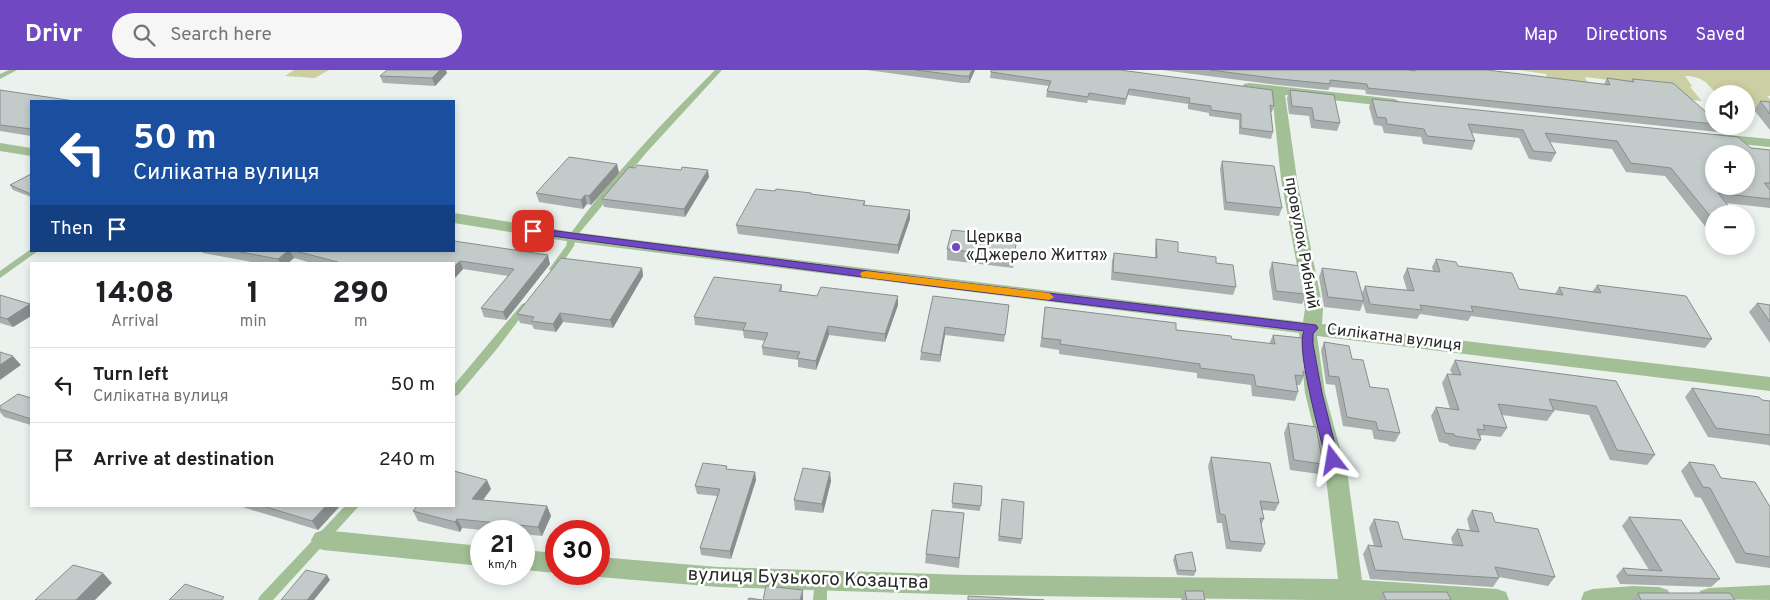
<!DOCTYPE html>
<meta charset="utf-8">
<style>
body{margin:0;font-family:Overpass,sans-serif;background:#f6f6f6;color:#202124;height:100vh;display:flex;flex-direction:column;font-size:19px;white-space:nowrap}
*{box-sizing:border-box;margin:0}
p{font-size:16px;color:#757577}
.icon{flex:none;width:28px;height:28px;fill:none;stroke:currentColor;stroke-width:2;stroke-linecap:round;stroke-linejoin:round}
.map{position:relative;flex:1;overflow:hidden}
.drawer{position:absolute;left:30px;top:192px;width:425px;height:245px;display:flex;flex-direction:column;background:#fff;border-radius:0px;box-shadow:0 2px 8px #0003}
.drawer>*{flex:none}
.guide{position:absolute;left:30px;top:30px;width:425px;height:152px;border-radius:0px;box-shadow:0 2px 8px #0003;background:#1a4fa0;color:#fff;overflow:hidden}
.buttons{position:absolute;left:1705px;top:15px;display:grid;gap:10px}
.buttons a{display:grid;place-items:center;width:50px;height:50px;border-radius:50%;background:#fff;box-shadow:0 2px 8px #0003;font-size:25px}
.speed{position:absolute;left:470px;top:450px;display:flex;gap:10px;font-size:25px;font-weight:700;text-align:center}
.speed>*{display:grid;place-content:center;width:65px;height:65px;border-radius:50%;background:#fff;box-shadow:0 2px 8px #0003;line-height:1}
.speed small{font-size:12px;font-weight:400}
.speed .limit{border:8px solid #d22;background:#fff;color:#111}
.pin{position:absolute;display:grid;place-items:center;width:42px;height:42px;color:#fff;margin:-21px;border-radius:10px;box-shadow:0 2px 8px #0006}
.me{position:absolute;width:55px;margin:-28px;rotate:346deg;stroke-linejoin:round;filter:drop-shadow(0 0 4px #0008)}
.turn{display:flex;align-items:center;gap:18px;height:105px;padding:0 20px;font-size:22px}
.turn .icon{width:65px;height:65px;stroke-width:2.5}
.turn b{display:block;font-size:35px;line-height:42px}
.then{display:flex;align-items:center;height:48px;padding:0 20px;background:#0003;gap:10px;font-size:19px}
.eta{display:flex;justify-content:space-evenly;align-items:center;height:85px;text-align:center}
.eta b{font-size:30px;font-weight:800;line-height:35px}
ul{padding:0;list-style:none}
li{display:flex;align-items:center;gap:15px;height:75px;padding:0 20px;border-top:1px solid #e0e0e0}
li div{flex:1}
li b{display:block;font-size:19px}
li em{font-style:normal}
header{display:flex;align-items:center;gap:30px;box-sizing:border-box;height:70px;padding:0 25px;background:#7049c2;color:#fff}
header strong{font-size:24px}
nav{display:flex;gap:28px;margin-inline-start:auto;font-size:18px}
.search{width:350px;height:45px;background:#f6f6f6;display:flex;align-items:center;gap:12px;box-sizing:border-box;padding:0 18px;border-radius:28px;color:#757577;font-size:19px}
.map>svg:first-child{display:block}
.green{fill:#cccea3}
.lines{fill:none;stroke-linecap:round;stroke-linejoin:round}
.service{fill:#a3bf96;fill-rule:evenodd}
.minor{fill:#a3bf96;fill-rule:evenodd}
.wall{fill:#a8afae}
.shaded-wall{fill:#888e8d}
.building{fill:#c3cbca;stroke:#888e8d;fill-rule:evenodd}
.route{fill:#7049c2;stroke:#492f7e}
.slow{fill:#f59e0b}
.poi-dot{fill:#7049c2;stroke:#fff;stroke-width:2}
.labels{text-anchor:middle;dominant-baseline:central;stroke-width:5;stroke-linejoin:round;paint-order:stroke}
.poi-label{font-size:16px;fill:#282a29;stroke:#fff;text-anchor:start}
.street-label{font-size:16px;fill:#282a29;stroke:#fff}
.near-street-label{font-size:19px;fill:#282a29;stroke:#fff}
</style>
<header>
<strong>Drivr</strong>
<div class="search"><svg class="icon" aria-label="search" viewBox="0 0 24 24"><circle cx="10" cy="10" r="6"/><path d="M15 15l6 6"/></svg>Search here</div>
<nav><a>Map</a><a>Directions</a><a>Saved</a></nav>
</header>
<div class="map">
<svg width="1770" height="530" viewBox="0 0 1770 530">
<rect width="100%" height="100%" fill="#ebf2ee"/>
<g class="green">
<polygon points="294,0 329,0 315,8 285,6"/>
<path d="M1519,0h251v26h-3l3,3v13l-16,-2 -8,-7v-9h-30c-9,-12 -15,-18 -31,-18l7,10 -2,1 12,14 -22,-2 -32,-14 -63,-8 3,7 -41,-6 -1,-4z"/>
</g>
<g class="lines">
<g class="service">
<polygon points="9,0 17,0 0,9 0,4"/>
<path d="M715,0h7l-76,83 -70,84 -2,9 -17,25h-6l-2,-2 17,-23 2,-9c43,-60 95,-115 147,-167z"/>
<polygon points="31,179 31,181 38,181 0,208 0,201"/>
<polygon points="525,233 530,236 528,238 496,280 458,325 454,326 454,315 522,234"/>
<polygon points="345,436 359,436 273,530 258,530 260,526"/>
<polygon points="821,504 826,506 827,510 827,530 813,530 815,510 816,506"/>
</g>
<g class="minor">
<polygon points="1249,13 1395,29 1402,33 1395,37 1285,25 1297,109 1323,239 1322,254 1770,307 1770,321 1317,266 1325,323 1348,408 1362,510 1497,519 1506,522 1509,530 1313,530 968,525 718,517 599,507 591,504 599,504 599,487 718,497 968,505 1338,509 1326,408 1305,323 1299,263 572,172 454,153 454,143 572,162 1303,252 1305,239 1281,109 1272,24 1244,20 1242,17 1244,14"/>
<polygon points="1718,64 1770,69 1770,77 1713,71 1711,68 1713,65"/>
<polygon points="0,73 31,78 31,86 0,81"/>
<polygon points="323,460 481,476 481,496 323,480 315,477 311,470 315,463"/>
<polygon points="524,480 556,483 556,503 524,500"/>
<polygon points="1770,515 1770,530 1697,529 1700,521 1709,518"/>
<polygon points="1633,516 1659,517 1668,520 1671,528 1670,530 1581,530 1584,522 1593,519"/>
</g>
</g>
<g class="wall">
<polygon points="867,0 975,0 969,13 962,13"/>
<polygon points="991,0 1274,36 1272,42 1271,42 1273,62 1271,69 1239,64 1239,50 1209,46 1209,43 1188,39 1188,34 1128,25 1125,35 1088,30 1087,33 1046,27 1047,21 1049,16 990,8"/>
<polygon points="1162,0 1407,0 1412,1 1411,0 1487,0 1604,14 1607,8 1631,11 1632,9 1714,49 1714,56 1721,56 1717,62 1366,24 1365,20 1330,17 1328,20 1278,15"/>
<polygon points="447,3 435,16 383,13 380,6"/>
<polygon points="0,20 31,31 31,66 0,61"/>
<polygon points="1290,20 1340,53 1337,61 1311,58 1309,46 1289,44 1287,28"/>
<polygon points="1372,29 1770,80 1770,138 1726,133 1714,144 1714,165 1712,165 1665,106 1626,102 1612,79 1549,72 1556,83 1551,92 1529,89 1519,68 1472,63 1475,71 1472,80 1423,74 1421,67 1384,63 1382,56 1374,55 1369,37"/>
<polygon points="1760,31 1770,32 1770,60 1754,40"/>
<polygon points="1222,91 1282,138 1279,146 1224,140 1220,99"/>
<polygon points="617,94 619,103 591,135 587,134 583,139 539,132 536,123"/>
<polygon points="635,98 681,100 709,107 685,147 604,137 602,129"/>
<polygon points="31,104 31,127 13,120 10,115"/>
<polygon points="775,121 811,124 865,131 865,135 910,149 898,184 738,164 736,155"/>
<polygon points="1156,169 1178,182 1216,193 1236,217 1233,225 1111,210 1112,191 1114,183 1155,188 1155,178"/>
<polygon points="1016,178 1013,198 947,190 947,179"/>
<polygon points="202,181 454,181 550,194 506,250 484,247 481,238 508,206 463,199 454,209 454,194 315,194 294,188 287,194 263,194 203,183"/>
<polygon points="1436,189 1519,219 1555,224 1559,217 1592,222 1597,215 1712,269 1705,278 1471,246 1468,251 1420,244 1417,249 1366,243 1363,233 1360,241 1324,237 1319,207 1322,198 1362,223 1365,216 1407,220 1403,207 1407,198 1433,201 1432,197"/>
<polygon points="1272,192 1306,224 1302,234 1273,230 1269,202"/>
<polygon points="642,198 643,206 613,258 563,252 556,262 534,259 532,255 520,253 517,244"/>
<polygon points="782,215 782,221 817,226 898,226 898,235 885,272 829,265 816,300 798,297 798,290 763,285 762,277 765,271 744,268 743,261 695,255 694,247"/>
<polygon points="0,225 30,234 31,236 31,246 13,257 0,253"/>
<polygon points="933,226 1009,235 1004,272 945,265 940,292 920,290 921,282"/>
<polygon points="1757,233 1770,235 1770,273 1749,242"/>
<polygon points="1045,237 1232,269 1269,274 1273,265 1306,302 1300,315 1297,315 1298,322 1295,331 1252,326 1251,315 1197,308 1197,303 1059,284 1059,280 1040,277"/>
<polygon points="1324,272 1352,289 1400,363 1395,372 1374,369 1372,360 1343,356 1335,315 1326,314 1321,280"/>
<polygon points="1455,290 1616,311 1655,385 1647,395 1610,390 1589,345 1554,340 1554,341 1547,351 1502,345 1507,358 1501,367 1482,365 1480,367 1481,370 1475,380 1449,376 1448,374 1439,372 1431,346 1436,337 1450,339 1442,313 1447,304 1452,304 1450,300"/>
<polygon points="1692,318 1770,331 1770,377 1769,375 1708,367 1685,327"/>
<polygon points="31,328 31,355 4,347 0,342 0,336"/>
<polygon points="1288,353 1323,394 1319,404 1290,400 1284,363"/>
<polygon points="1211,387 1279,433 1275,441 1262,440 1264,449 1261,455 1265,474 1261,482 1226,479 1222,453 1217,453 1208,396"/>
<polygon points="1689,392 1721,408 1770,437 1770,498 1736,493 1701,428 1695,427 1681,401"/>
<polygon points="728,399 755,402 756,410 731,489 701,485 700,478 717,426 697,424 695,416"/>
<polygon points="831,411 823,443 795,440 794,430"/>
<polygon points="954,413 982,416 980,441 952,438"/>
<polygon points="491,419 483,430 547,436 551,446 542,466 524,464 524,461 491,461 462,458 460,462 418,451 413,441"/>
<polygon points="1002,429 1022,469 1021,474 998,471"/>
<polygon points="239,436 340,436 318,460"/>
<polygon points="1472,440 1495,452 1555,507 1548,516 1499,507 1499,508 1493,517 1370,509 1363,484 1368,475 1374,476 1369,458 1374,449 1403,469 1453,475 1451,468 1457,459 1470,461 1467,449"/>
<polygon points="964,443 959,498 925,493 926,484"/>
<polygon points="1629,447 1720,509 1711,517 1620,514 1616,506 1623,498 1649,500 1622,456"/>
<polygon points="1175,485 1196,501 1194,506 1177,505 1173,490"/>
<polygon points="1185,521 1205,530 1181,530"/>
<polygon points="1383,522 1451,530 1378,530"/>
<polygon points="1638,523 1735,530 1631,530"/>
</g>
<g class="shaded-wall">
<polygon points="440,0 446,0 447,3 435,16 432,8"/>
<polygon points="972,0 975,0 969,13 969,6"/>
<polygon points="617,94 619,103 591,135 589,126"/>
<polygon points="708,100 709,107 685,147 684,139"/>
<polygon points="585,125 587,134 583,139 581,130"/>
<polygon points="910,140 910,149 898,184 898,175"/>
<polygon points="288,181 290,181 294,188 287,194 281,194 278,189"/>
<polygon points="548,185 550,194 506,250 503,242"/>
<polygon points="460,191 463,199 454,209 454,197"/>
<polygon points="642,198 643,206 613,258 610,250"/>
<polygon points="898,226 898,235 885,272 885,264"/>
<polygon points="30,234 31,236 31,246 13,257 7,249"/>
<polygon points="560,243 563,252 556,262 553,254"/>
<polygon points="828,256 829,265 816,300 816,291"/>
<polygon points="945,257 945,265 940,292 940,285"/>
<polygon points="13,286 21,295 0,310 0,295"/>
<polygon points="755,402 756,410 731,489 730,481"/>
<polygon points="830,402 831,411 823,443 822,434"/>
<polygon points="487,410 491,419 477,438 472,429"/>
<polygon points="326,436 340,436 318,460 312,451"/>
<polygon points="547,436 551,446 542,466 538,457"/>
<polygon points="457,449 462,458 460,462 455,452"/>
<polygon points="103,503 112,513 95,530 76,530"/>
<polygon points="327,505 330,510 314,530 307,530"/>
<polygon points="803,520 803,530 800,530"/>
</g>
<g class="building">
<polygon points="387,0 440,0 432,8 380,6"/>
<polygon points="916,0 972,0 969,6 963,6"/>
<polygon points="991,0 1120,0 1272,20 1274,36 1270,35 1273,62 1241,58 1241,44 1211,40 1211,36 1189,33 1190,28 1129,19 1126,29 1089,23 1088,27 1047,21 1051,11 991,2"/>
<polygon points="1210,0 1407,0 1415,1 1415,0 1487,0 1610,15 1607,8 1634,12 1632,9 1673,13 1714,49 1714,54 1368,18 1367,14 1330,10 1330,14 1280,9"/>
<polygon points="0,20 74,31 31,31 31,59 0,55"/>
<polygon points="1290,20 1334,25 1340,53 1314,50 1312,38 1292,36"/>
<path d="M1372,29l366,38 13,11 19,2v33h-6l6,7v9l-52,-6 17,21h-21v7l-43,-53 -40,-5 -14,-22 -72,-8 11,20 -23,-2 -10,-21 -55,-6 7,17 -48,-5 -3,-7 -37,-5 -1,-6 -9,-1zM1714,84h32v32h-32z"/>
<polygon points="1760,31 1770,32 1770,44"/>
<polygon points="569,87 617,94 589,126 585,125 581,130 536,123"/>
<polygon points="1222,91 1274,96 1282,138 1226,132"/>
<polygon points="637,95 681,100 682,97 708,100 684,139 602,129 629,97 635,98"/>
<polygon points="31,104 31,124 10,115"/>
<polygon points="756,119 775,121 776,119 811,123 811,124 865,131 863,135 910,140 898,175 736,155"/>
<polygon points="952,160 1017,167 1014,187 947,179"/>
<polygon points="1156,169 1178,172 1178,182 1216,187 1216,193 1233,195 1236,217 1113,202 1114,183 1157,188"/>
<polygon points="454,171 548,185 503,242 481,238 514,199 460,191 454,197 454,194 335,194 338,192 295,181 454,181"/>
<polygon points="235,181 288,181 278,189"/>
<polygon points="561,188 642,198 610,250 560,243 553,254 531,251 534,247 517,244"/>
<polygon points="1436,189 1456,192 1458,196 1512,203 1519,219 1563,225 1559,217 1601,223 1597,215 1686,226 1712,269 1471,236 1473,242 1420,235 1422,240 1370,234 1365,216 1414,221 1407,198 1440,202"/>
<polygon points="1272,192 1300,196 1306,224 1276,221"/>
<polygon points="1322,198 1356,202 1364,231 1328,227"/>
<polygon points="714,207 782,215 779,221 817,226 821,217 898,226 885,264 828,256 816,291 797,288 800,282 762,277 768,263 743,260 746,253 694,247"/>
<polygon points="0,225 30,234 7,249 0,247"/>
<polygon points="933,226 1009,235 1005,265 945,257 940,285 921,282"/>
<polygon points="1757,233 1770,235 1770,252"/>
<polygon points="1045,237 1176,253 1176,260 1231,266 1232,269 1275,274 1273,265 1302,268 1306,302 1303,301 1303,306 1295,305 1298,322 1256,316 1254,305 1200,298 1200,294 1060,274 1061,270 1042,268"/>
<polygon points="1324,272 1349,276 1352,289 1363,290 1370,317 1388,319 1400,363 1378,360 1376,352 1347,347 1339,307 1329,306"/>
<polygon points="0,282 13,286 0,295"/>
<polygon points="1455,290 1616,311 1655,385 1617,380 1596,336 1549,329 1554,341 1498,334 1507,358 1483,355 1485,360 1477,359 1481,370 1455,366 1454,364 1445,363 1436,337 1459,340 1447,304 1461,305"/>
<polygon points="1692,318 1759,327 1762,330 1770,331 1770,365 1716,358"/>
<polygon points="18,324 31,328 31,349 0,339 0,336"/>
<polygon points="1288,353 1316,357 1323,394 1294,390"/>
<polygon points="1211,387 1270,393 1279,433 1260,431 1264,449 1260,448 1265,474 1230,471 1225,445 1220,444"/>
<polygon points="1689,392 1714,395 1721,408 1755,412 1770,437 1770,487 1745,483 1710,418 1703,417"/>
<polygon points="703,393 727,396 726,399 755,402 730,481 700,478 720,419 695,416"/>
<polygon points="803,398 830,402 822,434 794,430"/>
<polygon points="454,401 487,410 472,429 547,436 538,457 457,449 455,452 413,441 417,436 454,436"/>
<polygon points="954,413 982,416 981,436 952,433"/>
<polygon points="1002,429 1024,432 1022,469 999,466"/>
<polygon points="263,436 326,436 312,451"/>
<polygon points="932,440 964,443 959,488 926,484"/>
<polygon points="1472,440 1492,443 1495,452 1538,459 1555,507 1495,497 1499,508 1375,500 1368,475 1382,477 1374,449 1398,452 1403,469 1463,476 1457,459 1479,462"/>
<polygon points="1629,447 1681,450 1720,509 1627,505 1623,498 1662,501"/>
<polygon points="1192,482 1196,501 1178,500 1175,485"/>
<polygon points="73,495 103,503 76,530 35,530"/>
<polygon points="306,500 327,505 307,530 281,530"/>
<polygon points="185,514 224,527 222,530 169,530"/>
<polygon points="766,516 803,520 800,530 763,530"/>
<polygon points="1185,521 1203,521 1205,530 1187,530"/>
<polygon points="1383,522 1447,522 1451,530 1386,530"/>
<polygon points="1638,523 1730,523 1735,530 1641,530"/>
<polygon points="968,526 1044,530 968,530"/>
<polygon points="749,528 762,530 748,530"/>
</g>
<path class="route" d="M533,158l398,51 385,46 2,3 -5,6v10l9,49 17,67 -2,4h-9l-2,-4c-5,-22 -31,-113 -22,-129l-373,-45 -402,-53 -1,-2z"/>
<polygon class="slow" points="866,201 1049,223 1054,227 1049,230 862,207 860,204 862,202"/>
<circle class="poi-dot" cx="956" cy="177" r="5"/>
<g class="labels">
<g class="poi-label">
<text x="966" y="168">Церква<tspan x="966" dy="18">«Джерело Життя»</tspan></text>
</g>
<g class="street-label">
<text transform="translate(1301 173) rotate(80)">провулок Рибний</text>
<text transform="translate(1394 268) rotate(7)">Силікатна вулиця</text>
</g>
<g class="near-street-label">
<text transform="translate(808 509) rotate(2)">вулиця Бузького Козацтва</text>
</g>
</g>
</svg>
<div class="buttons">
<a><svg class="icon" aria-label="sound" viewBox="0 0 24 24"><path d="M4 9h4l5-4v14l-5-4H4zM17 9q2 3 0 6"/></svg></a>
<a>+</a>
<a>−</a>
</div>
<div class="speed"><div>21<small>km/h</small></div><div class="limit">30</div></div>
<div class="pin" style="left:533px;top:161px;background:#d93025"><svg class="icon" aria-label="arrive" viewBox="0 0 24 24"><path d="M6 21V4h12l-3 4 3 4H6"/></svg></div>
<svg class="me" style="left:1333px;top:390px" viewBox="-20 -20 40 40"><path d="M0-17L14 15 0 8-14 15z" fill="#7049c2" stroke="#fff" stroke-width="4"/></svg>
<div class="guide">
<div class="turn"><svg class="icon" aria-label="left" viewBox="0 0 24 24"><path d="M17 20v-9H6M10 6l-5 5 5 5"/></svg><div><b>50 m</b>Силікатна вулиця</div></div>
<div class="then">Then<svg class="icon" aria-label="arrive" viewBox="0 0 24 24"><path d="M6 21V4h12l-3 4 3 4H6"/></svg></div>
</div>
<section class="drawer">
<div class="eta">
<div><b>14:08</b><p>Arrival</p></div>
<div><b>1</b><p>min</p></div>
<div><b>290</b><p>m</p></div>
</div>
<ul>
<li><svg class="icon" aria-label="left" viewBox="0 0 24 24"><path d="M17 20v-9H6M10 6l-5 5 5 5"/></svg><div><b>Turn left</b><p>Силікатна вулиця</p></div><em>50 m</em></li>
<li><svg class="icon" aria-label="arrive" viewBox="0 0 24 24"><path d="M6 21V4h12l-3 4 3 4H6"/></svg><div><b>Arrive at destination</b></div><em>240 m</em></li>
</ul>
</section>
</div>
